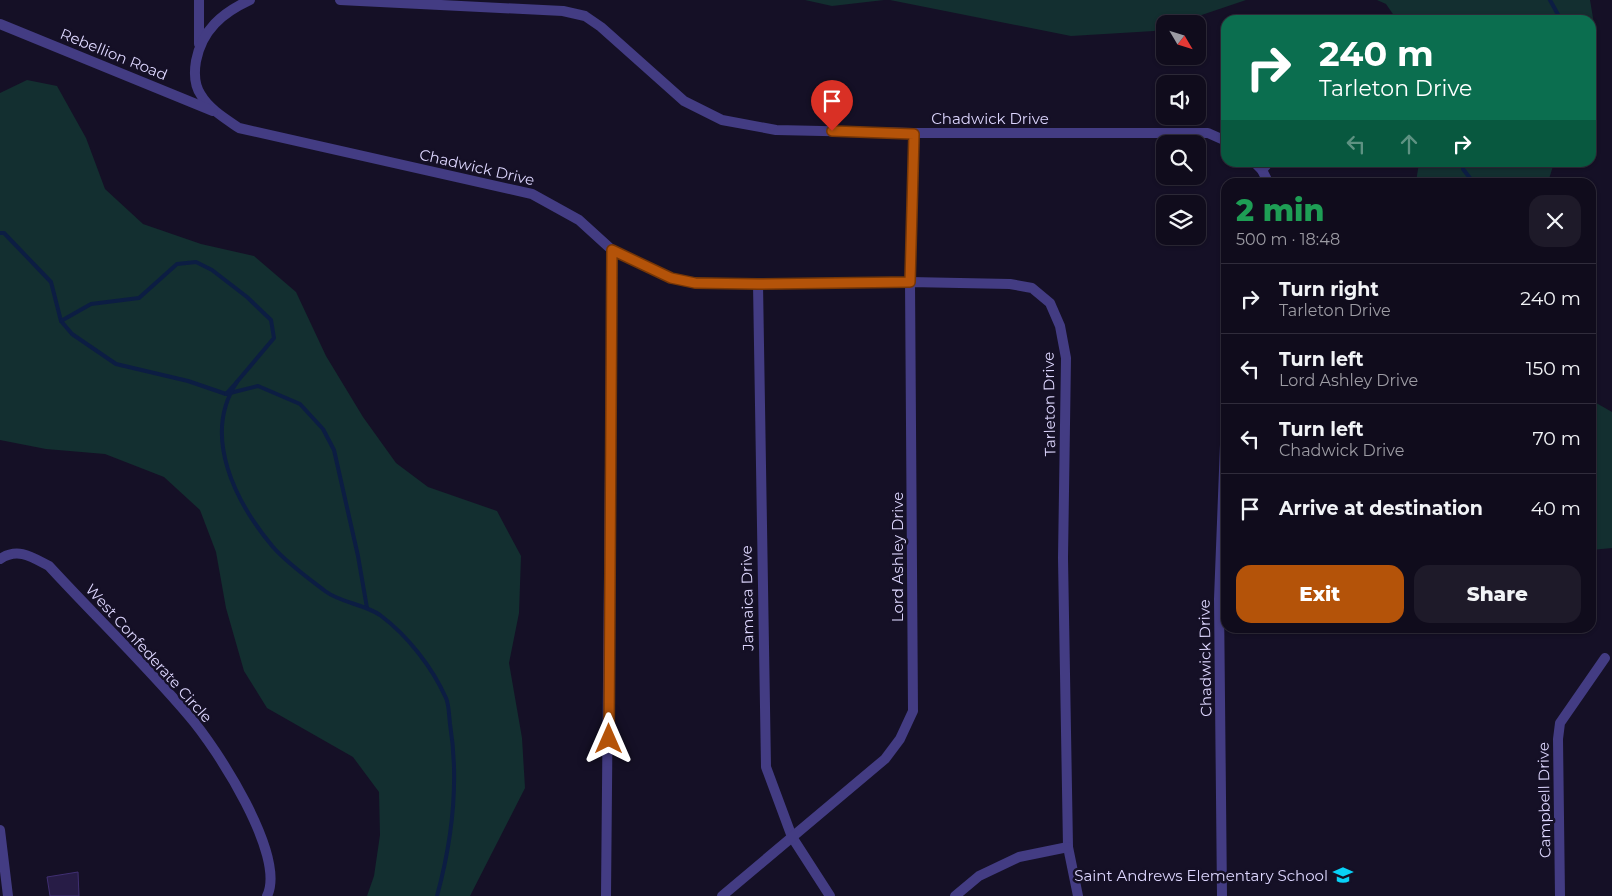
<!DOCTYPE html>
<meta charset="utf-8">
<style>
body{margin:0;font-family:Montserrat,sans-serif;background:#1e1a29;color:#f1f3f6;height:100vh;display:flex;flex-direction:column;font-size:19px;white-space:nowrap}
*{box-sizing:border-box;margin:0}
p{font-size:16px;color:#9c9ba3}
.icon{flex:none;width:28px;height:28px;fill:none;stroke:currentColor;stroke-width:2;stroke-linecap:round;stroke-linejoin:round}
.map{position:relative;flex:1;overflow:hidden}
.panel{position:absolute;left:1221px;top:178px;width:375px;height:455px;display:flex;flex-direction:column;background:#100c1c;border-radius:15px;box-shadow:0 1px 4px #0004,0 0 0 1px #302c3b}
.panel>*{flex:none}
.hud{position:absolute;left:1221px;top:15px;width:375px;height:152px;border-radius:15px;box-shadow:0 1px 4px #0004,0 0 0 1px #302c3b;background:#0b6e4f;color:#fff;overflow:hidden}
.needle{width:32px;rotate:128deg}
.controls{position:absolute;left:1156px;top:15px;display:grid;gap:10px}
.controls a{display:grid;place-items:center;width:50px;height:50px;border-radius:10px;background:#100c1c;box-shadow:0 1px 4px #0004,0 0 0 1px #302c3b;font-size:25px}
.pin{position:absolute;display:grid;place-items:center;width:42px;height:42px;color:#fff;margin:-51px -21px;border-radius:50% 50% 50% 0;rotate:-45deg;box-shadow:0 0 5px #0007}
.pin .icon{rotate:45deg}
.me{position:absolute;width:55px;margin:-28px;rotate:0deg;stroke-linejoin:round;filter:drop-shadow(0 0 4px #0008)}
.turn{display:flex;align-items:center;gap:18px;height:105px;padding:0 15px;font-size:22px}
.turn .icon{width:65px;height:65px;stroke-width:2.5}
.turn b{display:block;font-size:35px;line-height:42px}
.lanes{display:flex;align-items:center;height:48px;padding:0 15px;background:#0003;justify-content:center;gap:25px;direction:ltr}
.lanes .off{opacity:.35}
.round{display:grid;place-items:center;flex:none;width:52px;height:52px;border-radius:15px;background:#1e1a29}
.overview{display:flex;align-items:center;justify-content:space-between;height:85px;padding:0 15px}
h1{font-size:30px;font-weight:800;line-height:38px;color:#1e9e55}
.cta{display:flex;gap:10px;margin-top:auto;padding:10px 15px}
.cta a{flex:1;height:58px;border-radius:15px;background:#b45309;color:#fff;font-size:20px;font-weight:800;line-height:58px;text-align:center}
.cta a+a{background:#1e1a29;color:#f1f3f6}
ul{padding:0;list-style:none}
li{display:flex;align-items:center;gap:15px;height:70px;padding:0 15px;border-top:1px solid #302c3b}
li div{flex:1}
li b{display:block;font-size:19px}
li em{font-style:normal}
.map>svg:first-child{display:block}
.green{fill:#132f30}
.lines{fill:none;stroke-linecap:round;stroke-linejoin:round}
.stream{stroke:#0c1d43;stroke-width:4}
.building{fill:#271c46;stroke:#402f72}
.minor{stroke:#433c83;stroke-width:10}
.route-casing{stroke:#753606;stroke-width:12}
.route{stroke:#b45309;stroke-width:9}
.labels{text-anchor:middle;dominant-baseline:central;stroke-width:5;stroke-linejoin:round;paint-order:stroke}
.street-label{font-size:15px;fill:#ddd6fe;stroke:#151026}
.poi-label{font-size:15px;fill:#ddd6fe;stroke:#151026;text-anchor:end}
</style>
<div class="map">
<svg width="1612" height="896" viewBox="0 0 1612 896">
<rect width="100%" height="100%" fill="#151026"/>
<g class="green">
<polygon points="805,0 884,0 832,6"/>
<polygon points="890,0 1246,0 1175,24 1165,24 1165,27 1154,31 1071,36"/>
<polygon points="1377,0 1590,0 1596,36 1591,54 1591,20 1397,20 1386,4"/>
<polygon points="27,80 57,86 86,138 105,189 143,224 201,244 254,256 296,292 326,356 363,417 396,463 428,487 497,511 521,556 519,613 509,663 522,738 525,788 470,896 367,896 374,876 380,835 379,792 353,757 267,708 244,671 226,608 216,552 200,510 164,477 105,454 46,449 0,440 0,93"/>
<polygon points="1419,163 1419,162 1554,163 1548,182 1416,182"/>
<polygon points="1591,400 1612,412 1612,548 1591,550"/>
</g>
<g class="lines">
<g class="stream">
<polyline points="1550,0 1561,20"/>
<polyline points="1463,162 1463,169 1473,182"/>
<polyline points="0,233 4,233 51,282 61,321 72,334 116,364 188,381 226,394 258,386 300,404 323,429 334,450 358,556 367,608"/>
<polyline points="61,321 91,304 139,298 177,264 196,262 212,270 247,297 271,320 274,338 236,383"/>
<path d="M226,394l11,-12c-36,54 -1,121 36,165 14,16 35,31 52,44 16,12 39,13 55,24 28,21 52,52 66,83 3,7 3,17 4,26 9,56 2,117 -13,172"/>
</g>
</g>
<polygon class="building" points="78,872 79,896 50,896 47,877"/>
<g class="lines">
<g class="minor">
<polyline points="199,0 199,44"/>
<path d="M250,0c-28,13 -48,30 -54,61 -2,12 -2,24 5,34 8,14 25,24 38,33l293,66 47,26 33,30 59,28 24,5 63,1 152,-2 100,2 22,4 18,15 10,23 6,32 -3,200 5,289 10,49"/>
<polyline points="340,0 563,11 585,16 601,27 684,101 722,120 776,130 914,133 1208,133 1226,141"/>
<polyline points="0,24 213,111"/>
<polyline points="1254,162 1262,170 1268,182"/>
<polyline points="1262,170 1269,162"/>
<polyline points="758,284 766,767 792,837 830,896"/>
<path d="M0,559c18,-12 32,-2 49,7 46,50 96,98 140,150 27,31 98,140 78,180"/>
<polyline points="0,830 8,896"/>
<polyline points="606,896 612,250"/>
<polyline points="722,896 885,759 900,739 913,711 910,282 914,133"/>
<polyline points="955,896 979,876 1019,857 1068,847"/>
<polyline points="1222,896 1219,599 1226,419"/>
<polyline points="1560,896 1558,739 1560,723 1605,658"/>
</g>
</g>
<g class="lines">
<defs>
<polyline id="route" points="609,739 612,250 671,278 695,283 758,284 910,282 914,134 832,131"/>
</defs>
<use href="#route" class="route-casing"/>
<use href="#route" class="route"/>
</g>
<defs>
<symbol id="school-bare" viewBox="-9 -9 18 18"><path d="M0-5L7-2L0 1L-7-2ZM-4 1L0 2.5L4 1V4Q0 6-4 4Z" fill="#08d2f8" stroke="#151026" stroke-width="2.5" paint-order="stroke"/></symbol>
</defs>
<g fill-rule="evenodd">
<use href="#school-bare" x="1329" y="861" width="28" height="28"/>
</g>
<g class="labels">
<g class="street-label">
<text transform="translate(114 54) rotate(22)">Rebellion Road</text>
<text x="990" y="118">Chadwick Drive</text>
<text transform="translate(477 167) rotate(13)">Chadwick Drive</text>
<text transform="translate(1049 404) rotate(-91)">Tarleton Drive</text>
<text transform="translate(897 557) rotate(-90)">Lord Ashley Drive</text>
<text transform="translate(747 598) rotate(-91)">Jamaica Drive</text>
<text transform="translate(149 653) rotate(48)">West Confederate Circle</text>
<text transform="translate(1205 658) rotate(-91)">Chadwick Drive</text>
<text transform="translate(1544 800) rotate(-91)">Campbell Drive</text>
</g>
<g class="poi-label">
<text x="1328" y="875">Saint Andrews Elementary School</text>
</g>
</g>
</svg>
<div class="controls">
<a><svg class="needle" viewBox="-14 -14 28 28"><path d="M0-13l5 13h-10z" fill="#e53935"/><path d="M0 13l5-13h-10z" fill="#9c9ba3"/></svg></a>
<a><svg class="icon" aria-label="sound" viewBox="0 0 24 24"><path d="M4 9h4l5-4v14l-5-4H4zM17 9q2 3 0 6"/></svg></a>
<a><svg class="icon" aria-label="search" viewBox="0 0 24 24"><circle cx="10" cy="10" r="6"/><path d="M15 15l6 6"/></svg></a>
<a><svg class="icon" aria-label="layers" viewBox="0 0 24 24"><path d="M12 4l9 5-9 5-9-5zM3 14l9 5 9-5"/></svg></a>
</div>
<div class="pin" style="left:832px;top:131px;background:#d93025"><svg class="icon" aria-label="arrive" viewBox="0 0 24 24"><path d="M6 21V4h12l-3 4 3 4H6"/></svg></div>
<svg class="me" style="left:609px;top:739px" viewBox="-20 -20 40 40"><path d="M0-17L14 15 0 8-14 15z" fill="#b45309" stroke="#fff" stroke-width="4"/></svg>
<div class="hud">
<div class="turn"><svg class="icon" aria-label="right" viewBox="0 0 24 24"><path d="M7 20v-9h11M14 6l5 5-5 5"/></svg><div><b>240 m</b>Tarleton Drive</div></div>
<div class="lanes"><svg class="icon off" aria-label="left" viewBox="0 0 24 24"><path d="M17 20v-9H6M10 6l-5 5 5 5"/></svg><svg class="icon off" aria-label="ahead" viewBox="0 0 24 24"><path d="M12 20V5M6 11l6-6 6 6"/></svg><svg class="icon" aria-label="right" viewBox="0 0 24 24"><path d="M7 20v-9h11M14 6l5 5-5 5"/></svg></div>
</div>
<section class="panel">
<div class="overview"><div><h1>2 min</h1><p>500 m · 18:48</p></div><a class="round"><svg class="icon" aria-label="close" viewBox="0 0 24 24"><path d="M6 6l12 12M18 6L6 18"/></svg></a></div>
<ul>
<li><svg class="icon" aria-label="right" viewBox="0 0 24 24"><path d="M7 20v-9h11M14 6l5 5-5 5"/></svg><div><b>Turn right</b><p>Tarleton Drive</p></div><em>240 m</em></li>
<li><svg class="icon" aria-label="left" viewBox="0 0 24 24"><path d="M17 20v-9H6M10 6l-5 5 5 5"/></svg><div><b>Turn left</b><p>Lord Ashley Drive</p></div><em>150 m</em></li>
<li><svg class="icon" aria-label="left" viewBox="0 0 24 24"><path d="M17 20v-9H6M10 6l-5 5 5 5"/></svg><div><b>Turn left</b><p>Chadwick Drive</p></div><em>70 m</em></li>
<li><svg class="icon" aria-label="arrive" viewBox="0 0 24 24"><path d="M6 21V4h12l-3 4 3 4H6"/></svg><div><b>Arrive at destination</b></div><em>40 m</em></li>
</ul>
<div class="cta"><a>Exit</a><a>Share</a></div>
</section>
</div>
